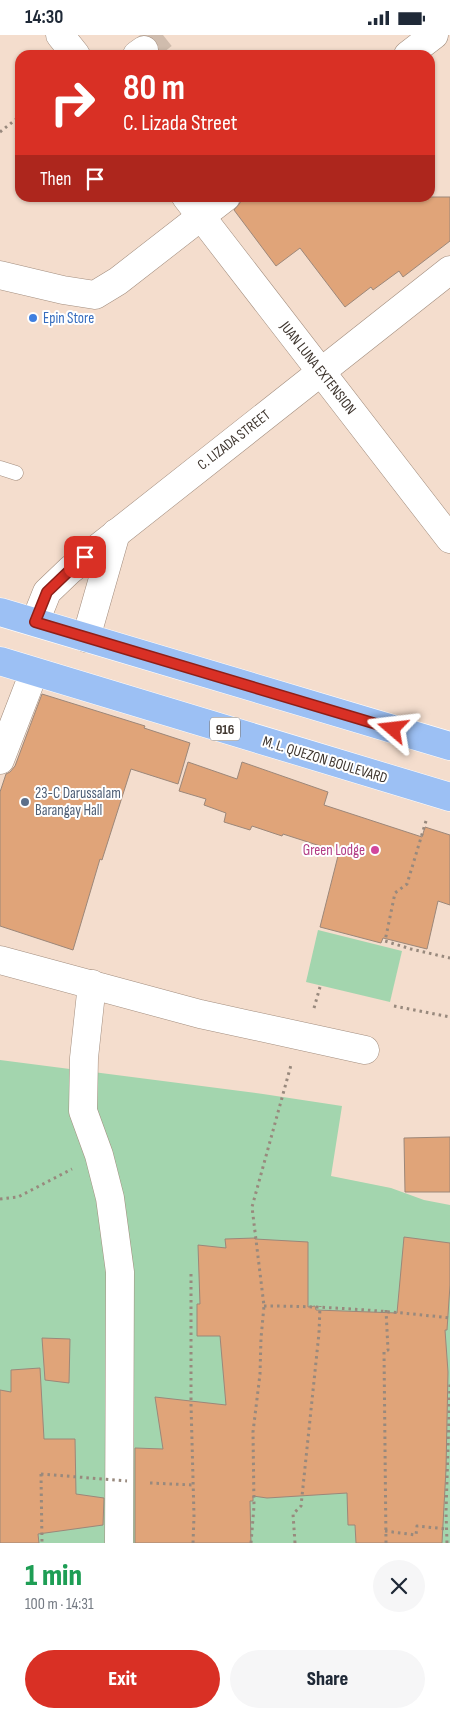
<!DOCTYPE html>
<meta charset="utf-8">
<style>
body{margin:0;font-family:"Sofia Sans Condensed",sans-serif;background:#f6f6f7;color:#1f2937;height:100vh;display:flex;flex-direction:column;font-size:19px;white-space:nowrap}
*{box-sizing:border-box;margin:0}
p{font-size:16px;color:#747a83}
.icon{flex:none;width:28px;height:28px;fill:none;stroke:currentColor;stroke-width:2;stroke-linecap:round;stroke-linejoin:round}
.map{position:relative;height:1508px;overflow:hidden}
.panel{display:flex;flex-direction:column;background:#fff;flex:1}
.panel>*{flex:none}
.top-card{position:absolute;left:15px;top:15px;width:420px;height:152px;border-radius:15px;box-shadow:0 1px 4px #0004;background:#d93025;color:#fff;overflow:hidden}
.pin{position:absolute;display:grid;place-items:center;width:42px;height:42px;color:#fff;margin:-21px;border-radius:10px;box-shadow:0 2px 8px #0006}
.me{position:absolute;width:55px;margin:-28px;rotate:287deg;stroke-linejoin:round;filter:drop-shadow(0 0 4px #0008)}
.turn{display:flex;align-items:center;gap:18px;height:105px;padding:0 25px;font-size:22px}
.turn .icon{width:65px;height:65px;stroke-width:2.5}
.turn b{display:block;font-size:35px;line-height:42px}
.then{display:flex;align-items:center;height:48px;padding:0 25px;background:#0003;gap:10px;font-size:19px}
.round{display:grid;place-items:center;flex:none;width:52px;height:52px;border-radius:26px;background:#f6f6f7}
.summary{display:flex;align-items:center;justify-content:space-between;height:85px;padding:0 25px}
h1{font-size:30px;font-weight:800;line-height:38px;color:#1e9e55}
.action{display:flex;gap:10px;margin-top:auto;padding:10px 25px}
.action a{flex:1;height:58px;border-radius:30px;background:#d93025;color:#fff;font-size:20px;font-weight:800;line-height:58px;text-align:center}
.action a+a{background:#f6f6f7;color:#1f2937}
.status{display:flex;justify-content:space-between;align-items:center;height:35px;padding:0 25px;background:#fff;direction:ltr}
.status svg{height:14px;fill:currentColor}
.map>svg:first-child{display:block}
.green{fill:#a3d5ae}
.building{fill:#e0a479;stroke:#9c8779}
.lines{fill:none;stroke-linecap:round;stroke-linejoin:round}
.street-tunnel{stroke:#d0bcad;stroke-width:28;stroke-dasharray:28 14;stroke-linecap:butt}
.lane-casing{stroke:#a28d7e;stroke-width:15}
.street-casing{stroke:#a28d7e;stroke-width:29}
.primary-casing{stroke:#fff;stroke-width:29}
.path{stroke:#98897d;stroke-width:3;stroke-dasharray:2.5 4;stroke-linecap:butt}
.lane{stroke:#fff;stroke-width:14}
.street{stroke:#fff;stroke-width:28}
.primary{stroke:#9cc0f4;stroke-width:28}
.path-bridge{stroke:#98897d;stroke-width:3;stroke-dasharray:2.5 4;stroke-linecap:butt}
.route-casing{stroke:#8d1f18;stroke-width:12}
.route{stroke:#d93025;stroke-width:9}
.shop-dot{fill:#3f7fe0;stroke:#fff;stroke-width:2}
.service-dot{fill:#5c6f8a;stroke:#fff;stroke-width:2}
.hotel-dot{fill:#d1479c;stroke:#fff;stroke-width:2}
.labels{text-anchor:middle;dominant-baseline:central;stroke-width:4;stroke-linejoin:round;paint-order:stroke}
.shield{fill:#fff;stroke:#79726d;stroke-width:1}
.shield-label{font-size:14px;font-weight:bold;fill:#3f362f}
.shop-label{font-size:15px;fill:#366cbe;stroke:#fff;text-anchor:start}
.street-label{font-size:15px;fill:#3f362f;stroke:#fff}
.service-label{font-size:15px;fill:#4e5e75;stroke:#fff;text-anchor:start}
.hotel-label{font-size:15px;fill:#b23c85;stroke:#fff;text-anchor:end}
</style>
<div class="status"><b>14:30</b><svg viewBox="0 0 49 12"><path d="M0 12V9h3v3zM5 12V6h3v6zM10 12V3h3v9zM15 12V0h3v12zM26 1h20v11H26zM47 4h2v5h-2z"/></svg></div>
<div class="map">
<svg width="450" height="1508" viewBox="0 0 450 1508">
<rect width="100%" height="100%" fill="#f4ddcd"/>
<g class="green">
<polygon points="318,895 402,916 390,967 306,947"/>
<polygon points="0,1025 263,1059 342,1071 331,1141 391,1153 424,1165 450,1170 450,1508 0,1508"/>
</g>
<g class="building">
<polygon points="241,162 450,162 450,206 403,242 399,236 373,255 371,252 345,272 300,213 276,231 234,175 240,168"/>
<polygon points="42,659 145,691 144,693 190,708 178,749 131,734 102,825 100,824 73,915 0,891 0,757 6,739 10,737 15,731"/>
<polygon points="188,727 237,744 242,727 328,757 324,770 422,802 425,792 450,800 450,870 438,866 427,914 383,903 381,908 320,892 339,817 283,799 282,801 252,791 250,795 224,787 226,778 204,770 206,764 179,756"/>
<polygon points="450,1102 450,1157 405,1157 404,1103"/>
<polygon points="404,1202 450,1208 450,1250 447,1295 445,1295 448,1337 446,1434 442,1508 356,1508 355,1490 348,1490 347,1458 267,1463 253,1461 253,1466 250,1466 251,1508 135,1508 135,1413 163,1414 155,1362 226,1370 220,1301 197,1301 197,1269 200,1269 198,1210 226,1213 225,1204 255,1203 255,1204 308,1207 308,1272 315,1271 316,1275 397,1278"/>
<polygon points="42,1303 70,1304 69,1348 45,1345"/>
<polygon points="40,1333 44,1404 75,1404 76,1459 104,1463 103,1490 38,1499 39,1508 0,1508 0,1355 11,1357 11,1335"/>
</g>
<g class="lines">
<polyline class="street-tunnel" points="144,15 163,0"/>
<defs>
<polyline id="lane" points="0,433 16,438"/>
<g id="street">
<polyline points="60,0 76,20"/>
<polyline points="137,20 144,15"/>
<polyline points="408,20 434,0"/>
<polyline points="186,162 450,504"/>
<polyline points="0,240 63,255 95,260 118,246 226,162"/>
<polyline points="35,587 47,557 70,535 450,235"/>
<polyline points="86,603 116,498"/>
<polyline points="0,725 34,637"/>
<polyline points="0,925 200,979 365,1015"/>
<polyline points="92,949 84,1023 83,1076 99,1120 110,1163 120,1237 119,1508"/>
</g>
<g id="primary">
<polyline points="0,577 450,711"/>
<polyline points="0,626 450,762"/>
</g>
</defs>
<use href="#lane" class="lane-casing"/>
<use href="#street" class="street-casing"/>
<use href="#primary" class="primary-casing"/>
<g class="path">
<polyline points="0,97 20,81"/>
<polyline points="426,786 407,849 395,858 385,906 411,914 450,923"/>
<polyline points="394,971 450,982"/>
<polyline points="314,973 320,952"/>
<polyline points="0,1164 18,1162 72,1134"/>
<polyline points="191,1239 191,1369 194,1481 193,1508"/>
<path d="M264,1271c63,0 124,5 186,12"/>
<polyline points="41,1439 42,1508"/>
<polyline points="150,1448 193,1450"/>
<polyline points="385,1496 416,1500 417,1491 447,1494"/>
<polyline points="251,1508 254,1471 253,1397 260,1339 261,1303 264,1271 252,1172 291,1030"/>
<polyline points="295,1508 293,1479 301,1471 319,1298 320,1271"/>
<polyline points="386,1508 384,1316 388,1315 386,1275"/>
<polyline points="447,1508 446,1477 450,1349"/>
</g>
<use href="#lane" class="lane"/>
<use href="#street" class="street"/>
<use href="#primary" class="primary"/>
<polyline class="path-bridge" points="41,1439 127,1446"/>
</g>
<g class="lines">
<defs>
<polyline id="route" points="85,522 70,535 47,557 35,587 393,694"/>
</defs>
<use href="#route" class="route-casing"/>
<use href="#route" class="route"/>
</g>
<circle class="shop-dot" cx="33" cy="283" r="5"/>
<circle class="service-dot" cx="25" cy="767" r="5"/>
<circle class="hotel-dot" cx="375" cy="815" r="5"/>
<g class="labels">
<rect class="shield" x="210" y="682.5" width="30" height="23" rx="4"/>
<g class="shield-label">
<text x="225" y="694">916</text>
</g>
<g class="shop-label">
<text x="43" y="283">Epin Store</text>
</g>
<g class="street-label">
<text transform="translate(318 333) rotate(52)">JUAN LUNA EXTENSION</text>
<text transform="translate(234 405) rotate(-38)">C. LIZADA STREET</text>
<text transform="translate(325 725) rotate(17)">M. L. QUEZON BOULEVARD</text>
</g>
<g class="service-label">
<text x="35" y="758">23-C Darussalam<tspan x="35" dy="17">Barangay Hall</tspan></text>
</g>
<g class="hotel-label">
<text x="365" y="815">Green Lodge</text>
</g>
</g>
</svg>
<div class="pin" style="left:85px;top:522px;background:#d93025"><svg class="icon" aria-label="arrive" viewBox="0 0 24 24"><path d="M6 21V4h12l-3 4 3 4H6"/></svg></div>
<svg class="me" style="left:393px;top:694px" viewBox="-20 -20 40 40"><path d="M0-17L14 15 0 8-14 15z" fill="#d93025" stroke="#fff" stroke-width="4"/></svg>
<div class="top-card">
<div class="turn"><svg class="icon" aria-label="right" viewBox="0 0 24 24"><path d="M7 20v-9h11M14 6l5 5-5 5"/></svg><div><b>80 m</b>C. Lizada Street</div></div>
<div class="then">Then<svg class="icon" aria-label="arrive" viewBox="0 0 24 24"><path d="M6 21V4h12l-3 4 3 4H6"/></svg></div>
</div>
</div>
<section class="panel">
<div class="summary"><div><h1>1 min</h1><p>100 m · 14:31</p></div><a class="round"><svg class="icon" aria-label="close" viewBox="0 0 24 24"><path d="M6 6l12 12M18 6L6 18"/></svg></a></div>
<div class="action"><a>Exit</a><a>Share</a></div>
</section>
